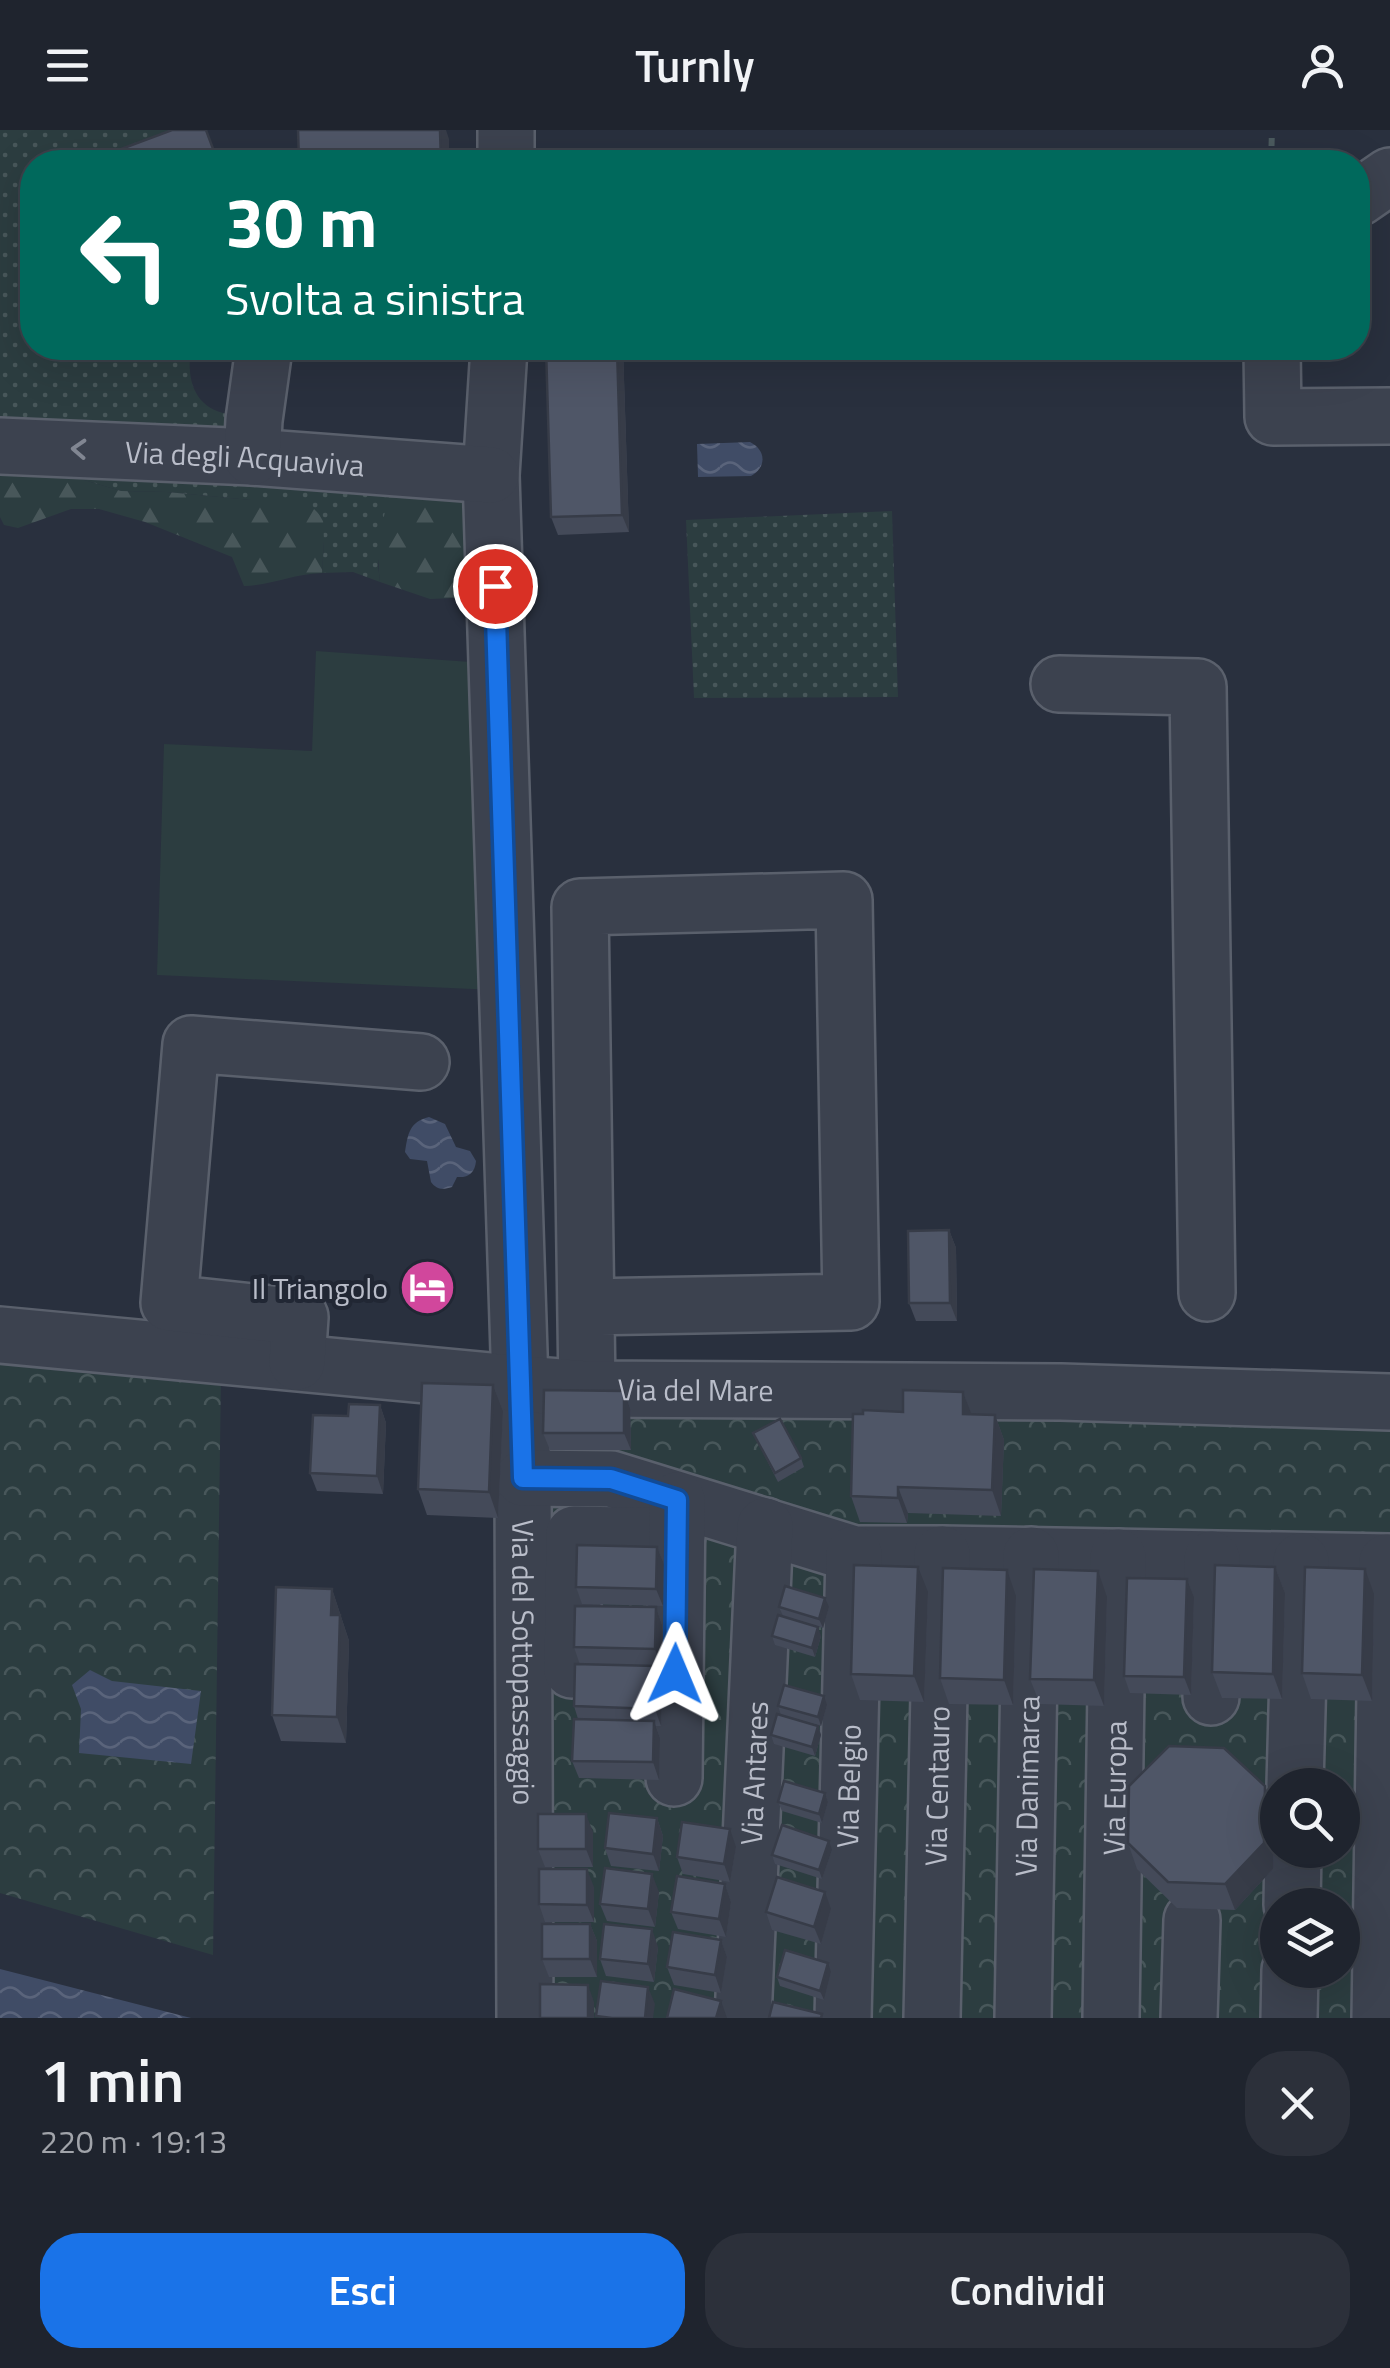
<!DOCTYPE html>
<html lang="it">
<meta charset="utf-8">
<style>
body{margin:0;font-family:"Titillium Web",sans-serif;background:#2c303a;color:#f1f3f6;height:100vh;display:flex;flex-direction:column;font-size:38px;white-space:nowrap}
*{box-sizing:border-box;margin:0}
p{font-size:32px;color:#a1a4aa}
.icon{flex:none;width:55px;height:55px;fill:none;stroke:currentColor;stroke-width:2;stroke-linecap:round;stroke-linejoin:round}
.map{position:relative;height:1888px;overflow:hidden}
.panel{display:flex;flex-direction:column;background:#1f242e;flex:1}
.panel>*{flex:none}
.guide{position:absolute;left:20px;top:20px;width:1350px;height:210px;border-radius:40px;box-shadow:0 10px 40px #0002,0 0 0 2px #3c414a;background:#00695c;color:#fff;overflow:hidden}
.fabs{position:absolute;left:1260px;top:1638px;display:grid;gap:20px}
.fabs a{display:grid;place-items:center;width:100px;height:100px;border-radius:50%;background:#1f242e;box-shadow:0 10px 40px #0002,0 0 0 2px #3c414a;font-size:50px}
.pin{position:absolute;display:grid;place-items:center;width:85px;height:85px;color:#fff;margin:-42px;border:5px solid #fff;border-radius:50%;box-shadow:0 2px 10px #0007}
.me{position:absolute;width:110px;margin:-55px;rotate:1deg;stroke-linejoin:round;filter:drop-shadow(0 0 8px #0008)}
.turn{display:flex;align-items:center;gap:35px;height:210px;padding:0 40px;font-size:45px}
.turn .icon{width:130px;height:130px;stroke-width:2.5}
.turn b{display:block;font-size:70px;line-height:85px}
.round{display:grid;place-items:center;flex:none;width:105px;height:105px;border-radius:40px;background:#2c303a}
.overview{display:flex;align-items:center;justify-content:space-between;height:170px;padding:0 40px}
h1{font-size:60px;font-weight:600;line-height:75px}
.primary-button{display:flex;gap:20px;margin-top:auto;padding:20px 40px}
.primary-button a{flex:1;height:115px;border-radius:40px;background:#1a73e8;color:#fff;font-size:40px;font-weight:600;line-height:115px;text-align:center}
.primary-button a+a{background:#2c303a;color:#f1f3f6}
header{display:flex;justify-content:space-between;align-items:center;height:130px;padding:0 40px;background:#1f242e;font-size:45px;font-weight:600}
.map>svg:first-child{display:block}
.grass{fill:url(#grass-dots)}
.forest{fill:url(#forest-firs)}
.park{fill:url(#park-crowns);fill-rule:evenodd}
.pitch{fill:#2c3d40}
.water{fill:url(#water-waves)}
.lines{fill:none;stroke-linecap:round;stroke-linejoin:round}
.minor-casing{stroke:#5a606c;stroke-width:60}
.path{stroke:#4b5a5e;stroke-width:6;stroke-dasharray:8 8;stroke-linecap:butt}
.minor{stroke:#3c424f;stroke-width:55}
.wall{fill:#444a59}
.shaded-wall{fill:#373c48}
.building{fill:#4f5667;stroke:#373c48;stroke-width:2.5}
.oneway{stroke:#818692}
.route-casing{stroke:#114b97;stroke-width:25}
.route{stroke:#1a73e8;stroke-width:18}
.labels{text-anchor:middle;dominant-baseline:central;stroke-width:8;stroke-linejoin:round;paint-order:stroke}
.street-label{font-size:30px;fill:#b9bdc9;stroke:#212734}
.poi-label{font-size:30px;fill:#b9bdc9;stroke:#212734;text-anchor:end}
</style>
<header><svg class="icon" aria-label="menu" viewBox="0 0 24 24"><path d="M4 6h16M4 12h16M4 18h16"/></svg>Turnly<svg class="icon" aria-label="person" viewBox="0 0 24 24"><circle cx="12" cy="8" r="4"/><path d="M4 21q1-7 8-7t8 7"/></svg></header>
<div class="map">
<svg width="1390" height="1888" viewBox="0 0 1390 1888">
<defs>
<pattern id="grass-dots" width="8" height="8" patternUnits="userSpaceOnUse" patternTransform="scale(2.5)"><rect width="8" height="8" fill="#2c3d40"/><path d="M2 2h.1M6 6h.1" fill="none" stroke="#48575a" stroke-width="1.8" stroke-linecap="round"/></pattern>
<pattern id="forest-firs" width="22" height="20" patternUnits="userSpaceOnUse" patternTransform="scale(2.5)"><rect width="22" height="20" fill="#2c3d40"/><path d="M5 1l3.5 6h-7zM16 11l3.5 6h-7z" fill="#48575a"/></pattern>
<pattern id="park-crowns" width="20" height="18" patternUnits="userSpaceOnUse" patternTransform="scale(2.5)"><rect width="20" height="18" fill="#2c3d40"/><path d="M2 6a3 3 0 1 1 6 0M12 15a3 3 0 1 1 6 0" fill="none" stroke="#48575a"/></pattern>
<pattern id="water-waves" width="16" height="10" patternUnits="userSpaceOnUse" patternTransform="scale(2.5)"><rect width="16" height="10" fill="#404c66"/><path d="M0 5q4-4 8 0t8 0" fill="none" stroke="#5a647b"/></pattern>
</defs>
<rect width="100%" height="100%" fill="#29303e"/>
<g class="grass">
<path d="M0,0h189l-80,32h-77v186h159c-5,31 3,60 37,66l11,20 -239,-11z"/>
<polygon points="67,345 392,349 378,435 380,452 353,442 322,443 324,411 251,370 167,362 121,361"/>
<polygon points="892,381 898,567 694,568 686,390"/>
</g>
<g class="forest">
<path d="M0,333l67,12 54,16 46,1 84,8h54l18,18 1,23 -2,32c-30,1 -49,12 -78,13l-12,-29 -87,-35 -46,-13h-28l-53,19 -14,-3 -4,-8z"/>
<path d="M392,349l82,8 4,110 -48,2 -50,-17c-5,-35 5,-69 12,-103z"/>
</g>
<g class="park">
<polygon points="0,1229 221,1245 213,1825 0,1763"/>
<path d="M537,1268l853,18v602h-856zM1278,1655h64v65h-64zM1278,1775h64v65h-64z"/>
</g>
<polygon class="pitch" points="316,521 485,533 495,860 157,845 164,614 312,621"/>
<g class="water">
<path d="M750,312c16,8 17,25 1,34l-53,1 -1,-33z"/>
<path d="M429,987l16,7 11,23 14,4 6,10c-1,12 -8,17 -19,16l-5,10c-9,3 -15,3 -21,-5l-4,-21 -17,-2 -5,-7c3,-18 4,-30 24,-35z"/>
<polygon points="90,1540 112,1551 201,1561 191,1634 79,1623 81,1579 72,1555"/>
<polygon points="0,1839 191,1888 0,1888"/>
</g>
<g class="lines">
<defs>
<g id="minor">
<polyline points="506,0 506,32"/>
<polyline points="1358,68 1390,46"/>
<path id="s1" d="M499,218l-8,127 32,1003 2,540"/>
<polyline points="1272,218 1273,287 1390,286"/>
<path id="s2" d="M0,316l252,11 239,18"/>
<polyline points="252,327 254,290 264,218"/>
<polyline points="1059,554 1198,557 1207,1163"/>
<polyline points="586,1177 851,1172 844,770 580,777 587,1259"/>
<path id="s3" d="M0,1205l521,49 66,5 474,3 329,10"/>
<polyline points="297,1232 300,1187 169,1173 191,914 421,932"/>
<polyline points="523,1348 611,1349 854,1424 942,1424 1390,1432"/>
<polyline points="572,1540 574,1404 677,1406"/>
<polyline points="1211,1567 1212,1429"/>
<polyline points="674,1648 677,1370"/>
<polyline points="1295,1655 1301,1431"/>
<polyline points="1292,1775 1293,1720"/>
<path id="s4" d="M743,1888l22,-492"/>
<path id="s5" d="M843,1888l11,-464"/>
<path id="s6" d="M932,1888l10,-464"/>
<path id="s7" d="M1023,1888l8,-463"/>
<path id="s8" d="M1111,1888l7,-461"/>
<polyline points="1189,1888 1192,1790"/>
<polyline points="1289,1888 1290,1840"/>
<polyline points="1380,1888 1387,1432"/>
</g>
</defs>
<use href="#minor" class="minor-casing"/>
<polyline class="path" points="1271,32 1272,0"/>
<use href="#minor" class="minor"/>
</g>
<g class="wall">
<polygon points="206,0 218,32 108,32"/>
<polygon points="546,218 623,218 629,402 558,405 551,387"/>
<polygon points="949,1100 956,1118 957,1191 916,1191 909,1173"/>
<polygon points="493,1255 503,1281 498,1388 427,1385 418,1359"/>
<polygon points="624,1261 630,1278 631,1320 550,1320 543,1303"/>
<polygon points="963,1262 971,1284 995,1285 1004,1310 1001,1386 908,1383 907,1393 860,1392 851,1366 903,1282"/>
<polygon points="380,1275 386,1293 383,1364 317,1361 310,1343 348,1286"/>
<polygon points="753,1303 801,1328 804,1337 778,1352"/>
<polygon points="657,1417 664,1434 663,1476 582,1474 576,1457"/>
<polygon points="1275,1437 1285,1463 1282,1569 1222,1568 1212,1542"/>
<polygon points="1187,1449 1194,1467 1191,1565 1130,1563 1124,1546"/>
<polygon points="332,1459 349,1511 346,1613 281,1611 272,1585"/>
<polygon points="928,1462 924,1572 860,1570 851,1544"/>
<polygon points="1374,1464 1372,1571 1311,1569 1302,1543"/>
<polygon points="1016,1466 1013,1575 949,1574 940,1548"/>
<polygon points="1107,1467 1104,1576 1040,1574 1030,1549"/>
<polygon points="656,1477 662,1495 661,1537 656,1537 662,1554 661,1596 656,1596 660,1608 659,1650 579,1648 572,1631 578,1589 574,1576 580,1535 574,1517"/>
<polygon points="779,1477 829,1477 823,1498 783,1486"/>
<polygon points="772,1506 821,1506 815,1527 775,1515"/>
<polygon points="827,1575 821,1596 781,1585 778,1576"/>
<polygon points="818,1596 821,1605 815,1626 774,1614 771,1605"/>
<polygon points="1265,1656 1274,1682 1273,1739 1235,1780 1177,1778 1137,1739 1128,1713"/>
<polygon points="825,1663 828,1672 822,1693 782,1681 778,1672"/>
<polygon points="657,1688 663,1706 659,1741 611,1736 605,1718"/>
<polygon points="593,1702 593,1737 545,1737 538,1719"/>
<polygon points="736,1717 730,1752 683,1744 677,1727"/>
<polygon points="832,1720 822,1749 775,1734 772,1725"/>
<polygon points="725,1754 731,1772 726,1807 678,1799 671,1782"/>
<polygon points="594,1757 594,1792 545,1792 539,1774"/>
<polygon points="659,1762 655,1797 607,1791 600,1774"/>
<polygon points="831,1779 821,1814 772,1800 766,1782"/>
<polygon points="590,1794 597,1811 597,1847 549,1847 542,1829"/>
<polygon points="721,1810 727,1827 721,1863 674,1855 667,1837"/>
<polygon points="658,1817 654,1852 606,1846 600,1829"/>
<polygon points="831,1842 824,1870 780,1856 777,1847"/>
</g>
<g class="shaded-wall">
<polygon points="440,0 446,0 449,9 449,32 441,32"/>
<polygon points="617,218 623,218 629,402 622,385"/>
<polygon points="949,1100 956,1118 957,1191 950,1173"/>
<polygon points="493,1255 503,1281 498,1388 489,1362"/>
<polygon points="624,1261 630,1278 631,1320 624,1303"/>
<polygon points="963,1262 973,1288 963,1284"/>
<polygon points="380,1275 386,1293 383,1364 377,1346"/>
<polygon points="995,1285 1004,1310 1001,1386 992,1360"/>
<polygon points="898,1357 908,1383 907,1393 898,1368"/>
<polygon points="657,1417 664,1434 663,1476 656,1459"/>
<polygon points="918,1437 928,1462 924,1572 914,1546"/>
<polygon points="1275,1437 1285,1463 1282,1569 1273,1544"/>
<polygon points="1365,1439 1374,1464 1372,1571 1362,1545"/>
<polygon points="1007,1440 1016,1466 1013,1575 1004,1550"/>
<polygon points="1098,1441 1107,1467 1104,1576 1094,1550"/>
<polygon points="1187,1449 1194,1467 1191,1565 1184,1547"/>
<polygon points="332,1459 349,1511 346,1613 337,1587 331,1485"/>
<polygon points="825,1468 829,1477 823,1498 819,1489"/>
<polygon points="656,1477 662,1495 661,1537 655,1519"/>
<polygon points="818,1497 821,1506 815,1527 812,1518"/>
<polygon points="656,1536 662,1554 661,1596 655,1579"/>
<polygon points="824,1566 827,1575 821,1596 818,1587"/>
<polygon points="654,1591 660,1608 659,1650 653,1632"/>
<polygon points="818,1596 821,1605 815,1626 812,1617"/>
<polygon points="1265,1656 1274,1682 1273,1739 1235,1780 1225,1754"/>
<polygon points="825,1663 828,1672 822,1693 819,1684"/>
<polygon points="586,1684 593,1702 593,1737 586,1719"/>
<polygon points="657,1688 663,1706 659,1741 653,1724"/>
<polygon points="730,1699 736,1717 730,1752 724,1734"/>
<polygon points="829,1711 832,1720 822,1749 819,1740"/>
<polygon points="587,1739 594,1757 594,1792 587,1775"/>
<polygon points="652,1744 659,1762 655,1797 648,1779"/>
<polygon points="725,1754 731,1772 726,1807 719,1789"/>
<polygon points="825,1762 831,1779 821,1814 814,1797"/>
<polygon points="590,1794 597,1811 597,1847 590,1829"/>
<polygon points="652,1799 658,1817 654,1852 648,1834"/>
<polygon points="721,1810 727,1827 721,1863 715,1845"/>
<polygon points="828,1833 831,1842 824,1870 820,1861"/>
<polygon points="588,1855 594,1872 594,1888 588,1888"/>
<polygon points="648,1857 655,1874 653,1888 645,1888"/>
<polygon points="721,1871 727,1888 716,1888"/>
</g>
<g class="building">
<polygon points="172,0 206,0 215,24 192,32 108,32 105,25"/>
<polygon points="298,0 440,0 441,32 299,32"/>
<polygon points="546,218 617,218 622,385 551,387"/>
<polygon points="949,1100 950,1173 909,1173 908,1101"/>
<polygon points="422,1253 493,1255 489,1362 418,1359"/>
<polygon points="544,1260 624,1261 624,1303 543,1303"/>
<polygon points="903,1260 963,1262 963,1284 995,1285 992,1360 898,1357 898,1368 851,1366 853,1284 863,1284 863,1280 903,1282"/>
<polygon points="349,1274 380,1275 377,1346 310,1343 313,1285 348,1286"/>
<polygon points="780,1289 801,1328 775,1343 753,1303"/>
<polygon points="577,1415 657,1417 656,1459 576,1457"/>
<polygon points="854,1435 918,1437 914,1546 851,1544"/>
<polygon points="1215,1435 1275,1437 1273,1544 1212,1542"/>
<polygon points="1305,1437 1365,1439 1362,1545 1302,1543"/>
<polygon points="943,1438 1007,1440 1004,1550 940,1548"/>
<polygon points="1034,1439 1098,1441 1094,1550 1030,1549"/>
<polygon points="1127,1448 1187,1449 1184,1547 1124,1546"/>
<polygon points="785,1456 825,1468 819,1489 779,1477"/>
<polygon points="276,1457 332,1459 331,1485 340,1485 337,1587 272,1585"/>
<polygon points="575,1476 656,1477 655,1519 574,1517"/>
<polygon points="778,1485 818,1497 812,1518 772,1506"/>
<polygon points="575,1534 656,1536 655,1579 574,1576"/>
<polygon points="784,1555 824,1566 818,1587 778,1576"/>
<polygon points="777,1584 818,1596 812,1617 771,1605"/>
<polygon points="574,1589 654,1591 653,1632 572,1631"/>
<polygon points="1169,1616 1224,1618 1265,1656 1264,1713 1225,1754 1168,1752 1128,1713 1129,1656"/>
<polygon points="784,1651 825,1663 819,1684 778,1672"/>
<polygon points="609,1683 657,1688 653,1724 605,1718"/>
<rect x="538" y="1684" width="48" height="35"/>
<polygon points="682,1692 730,1699 724,1734 677,1727"/>
<polygon points="782,1695 829,1711 819,1740 772,1725"/>
<polygon points="605,1738 652,1744 648,1779 600,1774"/>
<polygon points="539,1739 587,1739 587,1775 539,1774"/>
<polygon points="677,1746 725,1754 719,1789 671,1782"/>
<polygon points="777,1747 825,1762 814,1797 766,1782"/>
<rect x="542" y="1794" width="48" height="35"/>
<polygon points="604,1794 652,1799 648,1834 600,1829"/>
<polygon points="673,1802 721,1810 715,1845 667,1837"/>
<polygon points="785,1820 828,1833 820,1861 777,1847"/>
<polygon points="601,1851 648,1857 645,1888 612,1888 596,1886"/>
<polygon points="540,1854 588,1855 588,1888 540,1888"/>
<polygon points="674,1859 721,1871 716,1888 667,1888"/>
<polygon points="773,1872 822,1884 821,1888 769,1888"/>
</g>
<defs><path id="oneway-chevron" d="M-2-3.5L2.5 0L-2 3.5" fill="none" stroke-width="1.6" stroke-linecap="round" stroke-linejoin="round" transform="scale(2.5)"/></defs>
<use class="oneway" href="#oneway-chevron" transform="translate(79 319) rotate(-177)"/>
<g class="lines">
<defs>
<polyline id="route" points="495,456 523,1348 611,1349 677,1370 675,1544"/>
</defs>
<use href="#route" class="route-casing"/>
<use href="#route" class="route"/>
</g>
<defs>
<symbol id="hotel-disc" viewBox="-11 -11 22 22"><circle r="9.5" fill="#d1479c" stroke="#212734"/><path d="M-6-4.5h1.5V1H6V5H4.5V3h-9V5H-6ZM-4 0a1.8 1.8 0 1 1 3.6 0ZM.5 0V-2.5h3Q6-2.5 6 0Z" fill="#fff"/></symbol>
</defs>
<g fill-rule="evenodd">
<use href="#hotel-disc" x="396" y="1126" width="63" height="63"/>
</g>
<g class="labels">
<g class="street-label">
<text stroke="none"><textPath href="#s2" startOffset="245">Via degli Acquaviva</textPath></text>
<text stroke="none"><textPath href="#s3" startOffset="698">Via del Mare</textPath></text>
<text stroke="none"><textPath href="#s1" startOffset="1315">Via del Sottopassaggio</textPath></text>
<text stroke="none"><textPath href="#s4" startOffset="245">Via Antares</textPath></text>
<text stroke="none"><textPath href="#s5" startOffset="232">Via Belgio</textPath></text>
<text stroke="none"><textPath href="#s6" startOffset="232">Via Centauro</textPath></text>
<text stroke="none"><textPath href="#s7" startOffset="232">Via Danimarca</textPath></text>
<text stroke="none"><textPath href="#s8" startOffset="230">Via Europa</textPath></text>
</g>
<g class="poi-label">
<text x="388" y="1158">Il Triangolo</text>
</g>
</g>
</svg>
<div class="fabs">
<a><svg class="icon" aria-label="search" viewBox="0 0 24 24"><circle cx="10" cy="10" r="6"/><path d="M15 15l6 6"/></svg></a>
<a><svg class="icon" aria-label="layers" viewBox="0 0 24 24"><path d="M12 4l9 5-9 5-9-5zM3 14l9 5 9-5"/></svg></a>
</div>
<div class="pin" style="left:495px;top:456px;background:#d93025"><svg class="icon" aria-label="arrive" viewBox="0 0 24 24"><path d="M6 21V4h12l-3 4 3 4H6"/></svg></div>
<svg class="me" style="left:675px;top:1544px" viewBox="-20 -20 40 40"><path d="M0-17L14 15 0 8-14 15z" fill="#1a73e8" stroke="#fff" stroke-width="4"/></svg>
<div class="guide">
<div class="turn"><svg class="icon" aria-label="left" viewBox="0 0 24 24"><path d="M17 20v-9H6M10 6l-5 5 5 5"/></svg><div><b>30 m</b>Svolta a sinistra</div></div>
</div>
</div>
<section class="panel">
<div class="overview"><div><h1>1 min</h1><p>220 m · 19:13</p></div><a class="round"><svg class="icon" aria-label="close" viewBox="0 0 24 24"><path d="M6 6l12 12M18 6L6 18"/></svg></a></div>
<div class="primary-button"><a>Esci</a><a>Condividi</a></div>
</section>
